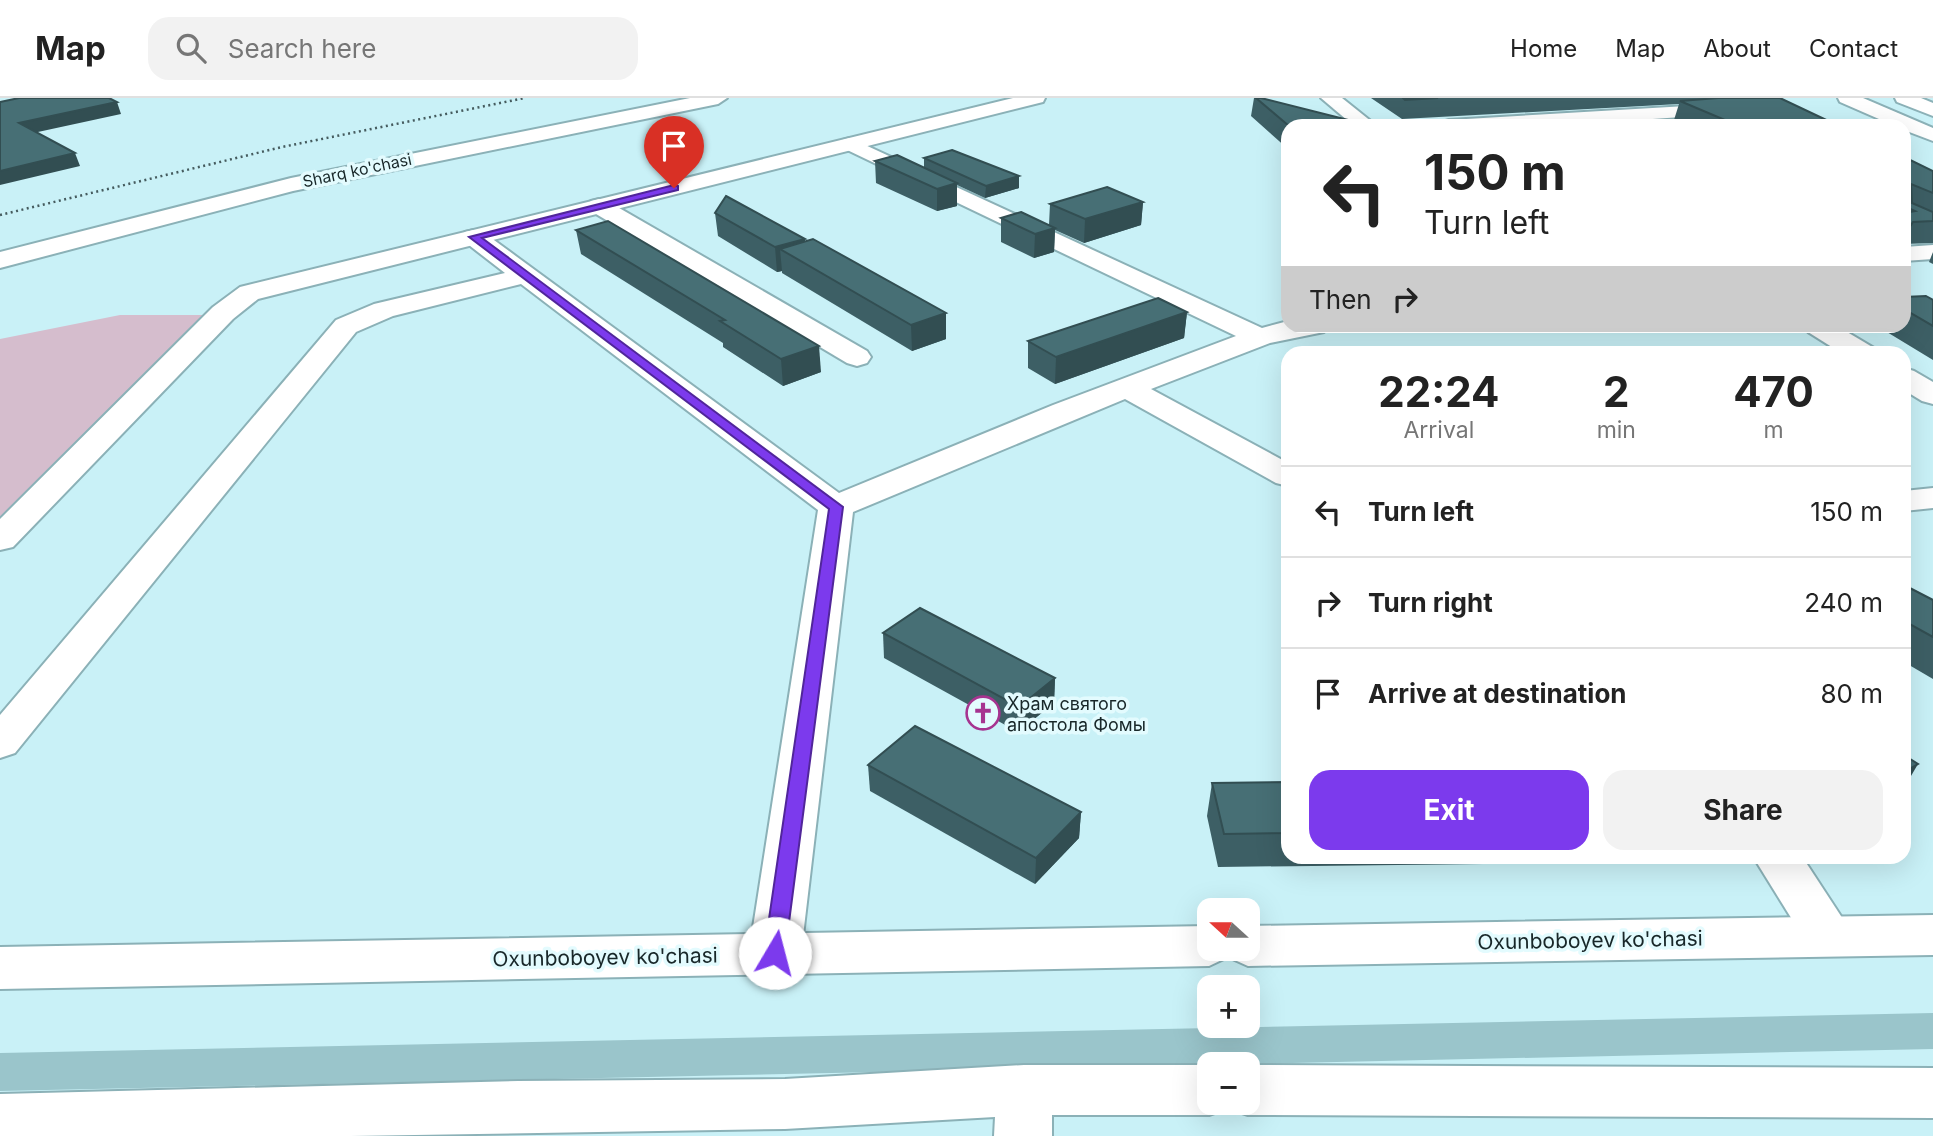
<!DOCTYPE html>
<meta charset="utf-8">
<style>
body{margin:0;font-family:Inter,sans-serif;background:#f2f2f2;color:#222;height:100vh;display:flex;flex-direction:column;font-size:26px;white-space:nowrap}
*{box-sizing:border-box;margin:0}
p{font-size:23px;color:#767676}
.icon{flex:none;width:38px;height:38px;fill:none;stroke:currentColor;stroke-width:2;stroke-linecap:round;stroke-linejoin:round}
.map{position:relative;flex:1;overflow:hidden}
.drawer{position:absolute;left:1281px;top:248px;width:630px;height:518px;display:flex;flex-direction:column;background:#fff;border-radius:21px;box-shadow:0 7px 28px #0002}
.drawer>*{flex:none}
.top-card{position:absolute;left:1281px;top:21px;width:630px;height:214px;border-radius:21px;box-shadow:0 7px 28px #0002;background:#fff;color:#222;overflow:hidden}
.needle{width:46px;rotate:291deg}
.controls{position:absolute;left:1197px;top:800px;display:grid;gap:14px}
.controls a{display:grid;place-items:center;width:63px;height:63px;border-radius:14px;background:#fff;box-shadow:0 7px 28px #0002;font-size:35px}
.pin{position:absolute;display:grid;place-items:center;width:60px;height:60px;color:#fff;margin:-72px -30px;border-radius:50% 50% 50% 0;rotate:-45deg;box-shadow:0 0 7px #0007}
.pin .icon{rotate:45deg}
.me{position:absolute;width:77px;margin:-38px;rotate:8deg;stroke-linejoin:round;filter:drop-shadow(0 0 5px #0008)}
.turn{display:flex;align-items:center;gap:24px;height:147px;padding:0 28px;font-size:32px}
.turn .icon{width:91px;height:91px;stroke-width:2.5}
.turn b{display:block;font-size:49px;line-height:60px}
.then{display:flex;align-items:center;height:66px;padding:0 28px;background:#0003;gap:14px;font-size:26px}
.eta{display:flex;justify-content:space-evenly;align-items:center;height:119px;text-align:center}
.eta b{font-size:42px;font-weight:700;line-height:49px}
.cta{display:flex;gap:14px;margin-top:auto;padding:14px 28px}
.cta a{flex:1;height:80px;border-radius:21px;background:#7c3aed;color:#fff;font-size:28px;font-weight:700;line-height:80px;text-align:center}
.cta a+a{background:#f2f2f2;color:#222}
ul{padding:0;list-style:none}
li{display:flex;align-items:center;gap:21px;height:91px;padding:0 28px;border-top:2px solid #e0e0e0}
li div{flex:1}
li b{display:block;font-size:26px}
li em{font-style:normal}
header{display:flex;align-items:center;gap:42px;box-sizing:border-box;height:98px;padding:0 35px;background:#fff;border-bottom:2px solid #e0e0e0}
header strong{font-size:33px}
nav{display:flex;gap:38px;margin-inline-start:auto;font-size:24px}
.search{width:490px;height:63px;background:#f2f2f2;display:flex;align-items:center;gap:18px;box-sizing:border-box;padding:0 24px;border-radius:21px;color:#767676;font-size:26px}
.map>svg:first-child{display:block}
.green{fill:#d5bdcd}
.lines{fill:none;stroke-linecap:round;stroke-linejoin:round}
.canal{fill:#9ac5cb;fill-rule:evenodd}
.minor-casing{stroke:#8bb1b7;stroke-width:4}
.major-casing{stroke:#8bb1b7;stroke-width:4}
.minor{fill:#fff;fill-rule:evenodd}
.major{fill:#fff;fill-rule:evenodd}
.rail{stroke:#455b5e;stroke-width:2.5;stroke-dasharray:2 3.5;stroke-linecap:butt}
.wall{fill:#3d5f65}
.shaded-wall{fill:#324e52}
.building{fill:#476f75;stroke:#324e52;stroke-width:2}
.route{fill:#7c3aed;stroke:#51269a;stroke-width:2}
.labels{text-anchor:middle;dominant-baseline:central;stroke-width:7;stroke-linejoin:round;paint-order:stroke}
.far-street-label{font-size:16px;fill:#182729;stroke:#e3fbfe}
.poi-label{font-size:18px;fill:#182729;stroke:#e3fbfe;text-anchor:start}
.near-street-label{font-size:21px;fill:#182729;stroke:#e3fbfe}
</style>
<header>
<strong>Map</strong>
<div class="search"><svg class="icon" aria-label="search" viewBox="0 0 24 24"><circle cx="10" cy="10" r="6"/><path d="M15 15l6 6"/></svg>Search here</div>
<nav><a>Home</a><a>Map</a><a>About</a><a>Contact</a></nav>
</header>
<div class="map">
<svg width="1933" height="1038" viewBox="0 0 1933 1038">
<rect width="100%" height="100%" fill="#c9f1f7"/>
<polygon class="green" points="120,217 210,217 0,428 0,241"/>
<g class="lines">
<polygon class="canal" points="1933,915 1933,951 0,993 0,955"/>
<defs>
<g id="minor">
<polygon points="690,0 727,0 718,6 293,93 0,170 0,154 291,80"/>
<polygon points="1321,0 1342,0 1377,28 1354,28"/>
<polygon points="1895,0 1921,0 1933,5 1933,18 1897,4"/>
<polygon points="1704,7 1711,9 1714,13 1711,17 1550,28 1439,28 1442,24 1449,22"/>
<polygon points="850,40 1262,230 1288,223 1288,228 1328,228 1324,234 1270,245 1151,291 1288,365 1288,388 1276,385 1125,301 853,414 801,855 793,869 775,875 757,869 749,855 818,412 521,186 393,218 356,234 15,655 0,660 0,617 336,222 374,206 505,175 465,144 462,139 465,134 474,132 483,134 839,395 1053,307 1236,238 843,50 840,46 843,42"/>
<polygon points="599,101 607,103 867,253 871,259 867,265 857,268 847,265 591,113 587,108 591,103"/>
<polygon points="1933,147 1933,161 1904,163 1904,149"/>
<polygon points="1804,228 1837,228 1874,250 1878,256 1843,256 1808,234"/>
<polygon points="1904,270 1914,273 1933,284 1933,306 1922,303 1904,292"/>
<polygon points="1933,390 1933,410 1904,413 1904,393"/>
<polygon points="1754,760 1803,760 1854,838 1847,852 1829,858 1811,852"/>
<polygon points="1024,967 1209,967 1209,1004 1248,1004 1248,967 1933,970 1933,1020 1248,1017 1228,1010 1209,1017 1052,1017 1052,1038 994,1038 995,1019 785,1031 351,1038 0,1038 0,996 518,983 785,981"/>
</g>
<g id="major">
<polygon points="1013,0 1045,0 1043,4 258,201 233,221 13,449 0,452 0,421 213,209 240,189"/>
<polygon points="1838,0 1863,0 1933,30 1933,43 1904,32 1904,28 1895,28 1840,4"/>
<polygon points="1933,817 1933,857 1248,868 1228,859 1209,868 0,891 0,849 1209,828 1209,850 1248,850 1248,828"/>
</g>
</defs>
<use href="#minor" class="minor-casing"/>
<use href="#major" class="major-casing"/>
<use href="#minor" class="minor"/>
<use href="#major" class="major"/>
<polyline class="rail" points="0,117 282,49 525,0"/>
</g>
<g class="wall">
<polygon points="1254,0 1261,0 1372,28 1288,28 1288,51 1251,18"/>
<polygon points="1371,0 1780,0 1839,28 1688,28 1674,22 1679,6 1402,21"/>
<polygon points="1904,59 1933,73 1933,145 1904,146"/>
<polygon points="924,60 1019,90 985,100 957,87 957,108 937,113 876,85 875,63 924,70"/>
<polygon points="1143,104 1141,127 1084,145 1055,132 1054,154 1034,160 1001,144 1001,120 1049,127 1050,106"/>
<polygon points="715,115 805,141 805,144 946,215 946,241 912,253 782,175 782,173 777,174 718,138"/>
<polygon points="576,132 821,274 783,288 723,249 723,245 581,156"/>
<polygon points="1933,154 1933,166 1929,164"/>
<polygon points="1904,199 1933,202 1933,262 1877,228 1904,228"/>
<polygon points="1187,214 1184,240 1055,286 1028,270 1028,243"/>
<polygon points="1904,487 1933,502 1933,581 1904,564"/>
<polygon points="883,535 1055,580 1054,605 1018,634 884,560"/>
<polygon points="868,667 1081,714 1079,740 1035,786 870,693"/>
<polygon points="1288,684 1288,760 1734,760 1732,763 1218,769 1207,718 1212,685"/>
</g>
<g class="shaded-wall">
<polygon points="117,4 121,16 24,37 19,25"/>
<polygon points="75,55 80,68 0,87 0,73"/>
<polygon points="1019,78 1019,90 985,100 986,88"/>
<polygon points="957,85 957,108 937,113 937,91"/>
<polygon points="1143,104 1141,127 1084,145 1085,121"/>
<polygon points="1913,124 1904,146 1904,143 1911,127"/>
<polygon points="1055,130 1054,154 1034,160 1035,136"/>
<polygon points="805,141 806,166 780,151 782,173 777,174 775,149"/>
<polygon points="1187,214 1184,240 1055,286 1056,259"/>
<polygon points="946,215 946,241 912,253 911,227"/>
<polygon points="819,248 821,274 783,288 781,261"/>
<polygon points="1055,580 1054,605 1018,634 1019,609"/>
<polygon points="1918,666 1904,690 1904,674"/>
<polygon points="1081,714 1079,740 1035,786 1036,760"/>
</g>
<g class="building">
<polygon points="19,0 109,0 117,4 19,25 75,55 0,73 0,4"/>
<polygon points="1256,0 1261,0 1372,28 1289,28"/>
<polygon points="1403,0 1438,0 1405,2"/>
<polygon points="1718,0 1780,0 1839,28 1739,28 1680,3"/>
<polygon points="952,52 1019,78 986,88 924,60"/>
<polygon points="897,57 957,85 937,91 875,63"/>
<polygon points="1904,59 1933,73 1933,95 1911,86 1912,105 1933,114 1933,123 1913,124 1911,127 1904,123 1904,115 1915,113 1904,108"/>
<polygon points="1107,89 1143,104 1085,121 1050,106"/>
<polygon points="726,98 805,141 775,149 715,115"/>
<polygon points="1021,114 1055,130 1035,136 1001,120"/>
<polygon points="608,123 819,248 781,261 720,223 725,222 576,132"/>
<polygon points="813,141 946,215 911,227 780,151"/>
<polygon points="1926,198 1933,202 1933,228 1904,211 1904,199"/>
<polygon points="1158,200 1187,214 1056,259 1028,243"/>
<polygon points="1904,487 1933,502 1933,539 1904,523"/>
<polygon points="920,510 1055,580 1019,609 883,535"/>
<polygon points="915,628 1081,714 1036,760 868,667"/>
<polygon points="1904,657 1918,666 1904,674"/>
<polygon points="1288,684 1288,735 1224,736 1212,685"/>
</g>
<polygon class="route" points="674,87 678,88 678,92 482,140 843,409 785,855 782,861 775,864 767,861 764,855 829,411 469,139"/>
<defs>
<symbol id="church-ring" viewBox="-11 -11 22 22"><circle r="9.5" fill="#e3fbfe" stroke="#a63490" stroke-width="1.5"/><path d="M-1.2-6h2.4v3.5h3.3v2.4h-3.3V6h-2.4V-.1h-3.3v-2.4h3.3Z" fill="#a63490"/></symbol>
</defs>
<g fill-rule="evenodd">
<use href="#church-ring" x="964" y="596" width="38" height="38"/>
</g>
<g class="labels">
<g class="far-street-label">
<text transform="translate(357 72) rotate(-12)">Sharq ko'chasi</text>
</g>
<g class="poi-label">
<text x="1007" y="605">Храм святого<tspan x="1007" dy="21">апостола Фомы</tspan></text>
</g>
<g class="near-street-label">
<text transform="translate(1590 842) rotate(-1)">Oxunboboyev ko'chasi</text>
<text transform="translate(605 859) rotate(-1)">Oxunboboyev ko'chasi</text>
</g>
</g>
</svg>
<div class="controls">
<a><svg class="needle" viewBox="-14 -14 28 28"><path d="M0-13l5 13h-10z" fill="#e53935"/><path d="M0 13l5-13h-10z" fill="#767676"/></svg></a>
<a>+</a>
<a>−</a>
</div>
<div class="pin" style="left:674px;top:90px;background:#d93025"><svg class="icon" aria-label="arrive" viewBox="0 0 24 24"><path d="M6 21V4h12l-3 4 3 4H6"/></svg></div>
<svg class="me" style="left:775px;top:855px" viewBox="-20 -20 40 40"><circle r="19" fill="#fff"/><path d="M0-13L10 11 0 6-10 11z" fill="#7c3aed"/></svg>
<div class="top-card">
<div class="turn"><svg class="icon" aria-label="left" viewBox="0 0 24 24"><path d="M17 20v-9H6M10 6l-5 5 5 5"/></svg><div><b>150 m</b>Turn left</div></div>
<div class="then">Then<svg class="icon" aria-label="right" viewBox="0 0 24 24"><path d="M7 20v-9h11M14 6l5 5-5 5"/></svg></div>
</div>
<section class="drawer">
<div class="eta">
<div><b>22:24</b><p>Arrival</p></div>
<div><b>2</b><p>min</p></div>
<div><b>470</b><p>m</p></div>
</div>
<ul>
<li><svg class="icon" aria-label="left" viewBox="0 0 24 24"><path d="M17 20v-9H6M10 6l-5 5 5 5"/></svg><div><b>Turn left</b></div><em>150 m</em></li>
<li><svg class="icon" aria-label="right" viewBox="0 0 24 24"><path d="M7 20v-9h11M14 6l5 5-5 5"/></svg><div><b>Turn right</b></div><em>240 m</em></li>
<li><svg class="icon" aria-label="arrive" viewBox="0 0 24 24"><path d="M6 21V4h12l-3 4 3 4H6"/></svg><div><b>Arrive at destination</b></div><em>80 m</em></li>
</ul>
<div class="cta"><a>Exit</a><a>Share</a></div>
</section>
</div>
